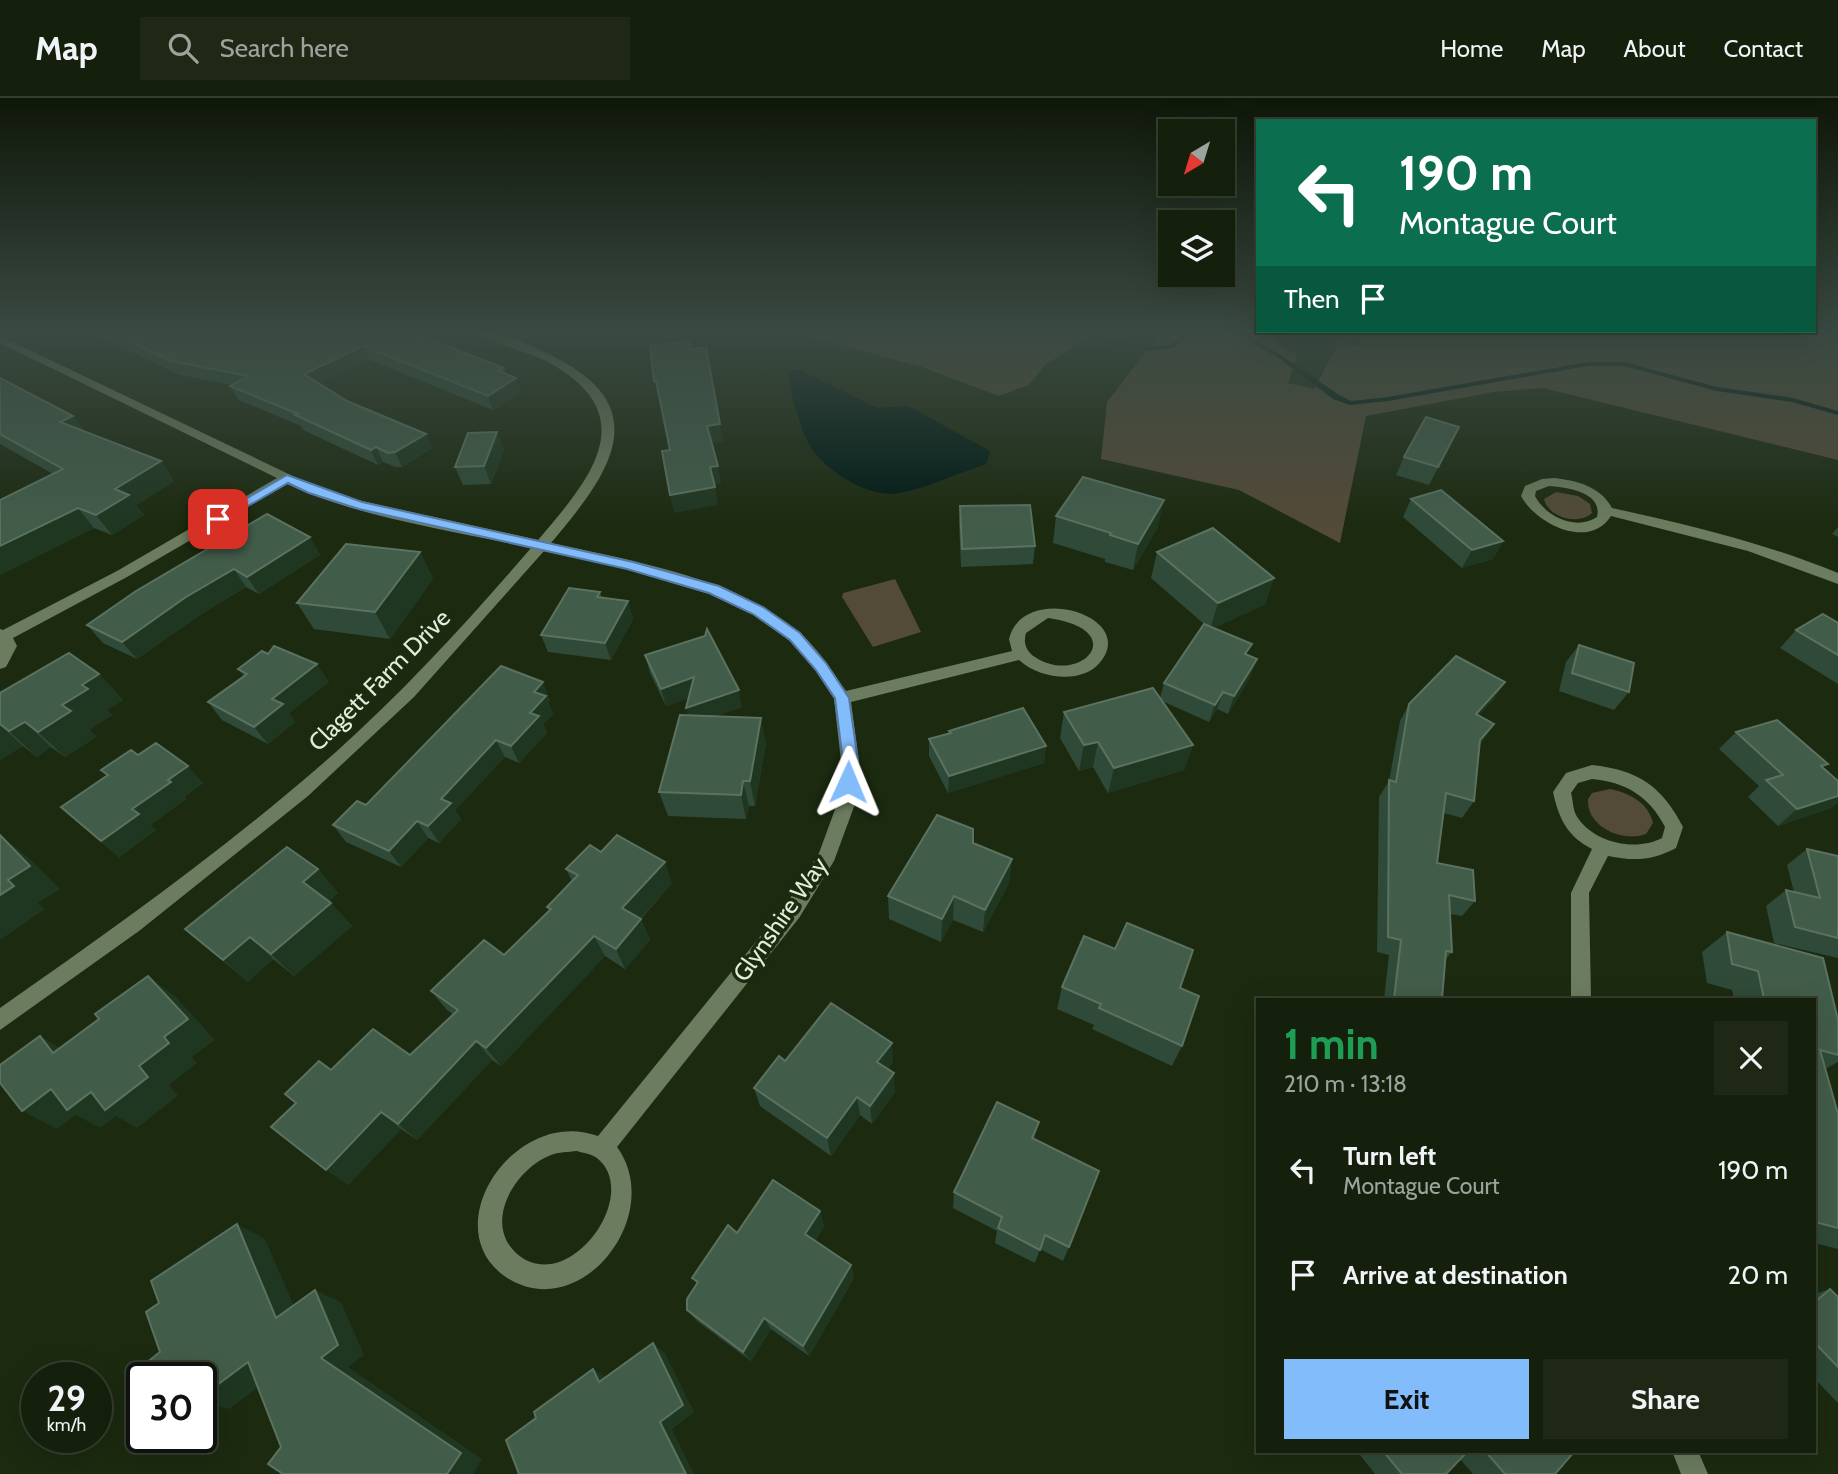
<!DOCTYPE html>
<meta charset="utf-8">
<style>
body{margin:0;font-family:Cabin,sans-serif;background:#1e2815;color:#f1f3f6;height:100vh;display:flex;flex-direction:column;font-size:26px;white-space:nowrap}
*{box-sizing:border-box;margin:0}
p{font-size:23px;color:#9da39d}
.icon{flex:none;width:38px;height:38px;fill:none;stroke:currentColor;stroke-width:2;stroke-linecap:round;stroke-linejoin:round}
.map{position:relative;flex:1;overflow:hidden}
.panel{position:absolute;left:1256px;top:900px;width:560px;height:455px;display:flex;flex-direction:column;background:#15200c;border-radius:0px;box-shadow:0 7px 28px #0002,0 0 0 2px #343e2d}
.panel>*{flex:none}
.hud{position:absolute;left:1256px;top:21px;width:560px;height:214px;border-radius:0px;box-shadow:0 7px 28px #0002,0 0 0 2px #343e2d;background:#0b6e4f;color:#fff;overflow:hidden}
.needle{width:46px;rotate:218deg}
.fabs{position:absolute;left:1158px;top:21px;display:grid;gap:14px}
.fabs a{display:grid;place-items:center;width:77px;height:77px;border-radius:0px;background:#15200c;box-shadow:0 7px 28px #0002,0 0 0 2px #343e2d;font-size:35px}
.speed{position:absolute;left:21px;top:1264px;display:flex;gap:14px;font-size:35px;font-weight:700;text-align:center}
.speed>*{display:grid;place-content:center;width:91px;height:91px;border-radius:50%;background:#15200c;box-shadow:0 7px 28px #0002,0 0 0 2px #343e2d;line-height:1}
.speed small{font-size:18px;font-weight:400}
.speed .limit{border:4px solid #111;border-radius:10px;background:#fff;color:#111}
.pin{position:absolute;display:grid;place-items:center;width:60px;height:60px;color:#fff;margin:-30px;border-radius:14px;box-shadow:0 4px 10px #0006}
.me{position:absolute;width:77px;margin:-38px;rotate:1deg;stroke-linejoin:round;filter:drop-shadow(0 0 5px #0008)}
.turn{display:flex;align-items:center;gap:24px;height:147px;padding:0 28px;font-size:32px}
.turn .icon{width:91px;height:91px;stroke-width:2.5}
.turn b{display:block;font-size:49px;line-height:60px}
.then{display:flex;align-items:center;height:66px;padding:0 28px;background:#0003;gap:14px;font-size:26px}
.round{display:grid;place-items:center;flex:none;width:74px;height:74px;border-radius:0px;background:#1e2815}
.summary{display:flex;align-items:center;justify-content:space-between;height:119px;padding:0 28px}
h1{font-size:42px;font-weight:700;line-height:52px;color:#1e9e55}
.primary-button{display:flex;gap:14px;margin-top:auto;padding:14px 28px}
.primary-button a{flex:1;height:80px;border-radius:0px;background:#83bcfb;color:#111;font-size:28px;font-weight:700;line-height:80px;text-align:center}
.primary-button a+a{background:#1e2815;color:#f1f3f6}
ul{padding:0;list-style:none}
li{display:flex;align-items:center;gap:21px;height:105px;padding:0 28px}
li div{flex:1}
li b{display:block;font-size:26px}
li em{font-style:normal}
header{display:flex;align-items:center;gap:42px;box-sizing:border-box;height:98px;padding:0 35px;background:#15200c;border-bottom:2px solid #343e2d}
header strong{font-size:33px}
nav{display:flex;gap:38px;margin-inline-start:auto;font-size:24px}
.search{width:490px;height:63px;background:#1e2815;display:flex;align-items:center;gap:18px;box-sizing:border-box;padding:0 24px;border-radius:0px;color:#9da39d;font-size:26px}
.map>svg:first-child{display:block}
.green{fill:#534a38}
.water{fill:#011a15}
.lines{fill:none;stroke-linecap:round;stroke-linejoin:round}
.stream{fill:#011a15;fill-rule:evenodd}
.street{fill:#6b7c5f;fill-rule:evenodd}
.wall{fill:#2f4a38}
.shaded-wall{fill:#1f3621}
.building{fill:#425c4a;stroke:#5b7260;stroke-width:2}
.route{fill:#83bcfb;stroke:#557aa3;stroke-width:2}
.labels{text-anchor:middle;dominant-baseline:central;stroke-width:7;stroke-linejoin:round;paint-order:stroke}
.street-label{font-size:24px;fill:#e2ecdb;stroke:#1c2a10}
</style>
<header>
<strong>Map</strong>
<div class="search"><svg class="icon" aria-label="search" viewBox="0 0 24 24"><circle cx="10" cy="10" r="6"/><path d="M15 15l6 6"/></svg>Search here</div>
<nav><a>Home</a><a>Map</a><a>About</a><a>Contact</a></nav>
</header>
<div class="map">
<svg width="1838" height="1376" viewBox="0 0 1838 1376">
<rect width="100%" height="100%" fill="#1c2a10"/>
<g class="green">
<polygon points="794,235 1097,235 1046,266 1029,287 999,298 922,269"/>
<polygon points="1160,235 1259,235 1297,257 1288,285 1314,291 1339,244 1359,248 1361,235 1838,235 1838,362 1543,290 1494,294 1366,318 1340,445 1239,392 1101,361 1107,304"/>
<path d="M1556,394l22,4 12,8 2,9c-14,13 -44,4 -48,-14z"/>
<polygon points="895,481 921,534 873,549 842,499 843,495"/>
<path d="M1610,691c19,4 38,13 43,34l-7,11c-23,9 -60,-7 -58,-35l4,-6z"/>
</g>
<path class="water" d="M798,271l79,39 31,-2 82,45 -4,13c-28,9 -58,24 -87,29 -30,5 -67,-19 -85,-41 -12,-14 -25,-63 -26,-81z"/>
<g class="lines">
<g class="stream">
<polygon points="1063,235 1078,235 1149,249 1169,247 1186,235 1194,235 1173,250 1149,253"/>
<polygon points="1233,235 1246,236 1284,259 1339,297 1351,303 1388,299 1588,264 1624,264 1717,289 1793,300 1838,313 1838,317 1792,304 1717,293 1624,268 1588,268 1388,303 1350,307 1333,301 1280,261 1242,238"/>
</g>
<g class="street">
<path d="M480,235c28,0 55,14 80,27 100,53 41,123 -9,183 81,18 183,34 249,90 18,16 32,38 46,58l166,-40 -3,-12c13,-55 118,-27 96,16 -7,13 -16,18 -30,21 -19,3 -42,-3 -56,-16l-168,42 8,59 -4,43 -21,57 -35,57 -182,229c49,67 -35,176 -108,132 -78,-48 5,-174 89,-143l187,-230 34,-53 18,-49 4,-43 -7,-62 -19,-29 -25,-29 -37,-27 -44,-20 -82,-25 -83,-18 -130,146 -106,99 -169,135 -139,99v-22c116,-81 231,-163 337,-257 70,-63 133,-132 194,-203 -76,-17 -175,-31 -244,-64l-160,93 -114,61 4,8 -11,21 -6,2v-40l3,1 114,-59 160,-93 -277,-135v-7l318,152 44,13 176,39c54,-63 108,-127 6,-180 -20,-10 -47,-14 -64,-27zM1048,520c85,12 32,69 -13,39 -9,-6 -12,-14 -9,-24zM577,1053c6,2 15,3 20,7 46,37 -30,141 -81,95 -33,-31 -1,-84 35,-98 7,-3 18,-3 26,-4z"/>
<path d="M1554,380c24,3 46,8 58,30 77,17 153,35 226,65v11l-90,-33 -137,-35c-22,35 -76,7 -90,-20l4,-10 17,-7zM1549,388c17,1 54,6 48,31 -21,14 -51,0 -62,-21l1,-5z"/>
<path d="M1592,667c46,5 70,21 91,62l-7,21c-24,13 -42,13 -68,8l-19,37 2,106h-20v-106l21,-44c-25,-13 -33,-30 -39,-57l13,-19zM1592,681c34,3 58,18 73,48l-3,11c-26,14 -70,5 -86,-23 -3,-6 -3,-15 -5,-22l7,-10z"/>
<polygon points="1672,1353 1698,1353 1708,1376 1681,1376"/>
</g>
</g>
<g class="wall">
<polygon points="85,235 414,235 504,270 506,276 521,294 493,312 370,262 319,285 347,303 426,336 432,350 402,369 395,369 383,364 378,367 303,332 301,328 239,302 230,288 232,287 180,277 110,244"/>
<polygon points="0,280 73,318 85,334 161,363 174,383 136,407 144,417 112,437 94,430 0,477 0,402 53,376 0,346"/>
<polygon points="497,334 504,352 491,386 463,387 455,369"/>
<polygon points="1450,347 1429,387 1396,377 1404,359"/>
<polygon points="1411,401 1503,443 1493,461 1462,470 1403,419"/>
<polygon points="960,408 1035,448 1033,466 961,469 959,426"/>
<polygon points="1056,418 1158,429 1133,472 1105,464 1105,461 1053,445"/>
<polygon points="1838,429 1838,439 1832,436"/>
<polygon points="310,439 320,457 259,496 246,489 200,517 137,561 103,545 87,527"/>
<polygon points="420,454 433,481 390,541 314,531 297,505"/>
<polygon points="1157,454 1274,480 1265,506 1214,530 1248,557 1251,578 1228,616 1217,611 1209,624 1162,603 1193,647 1184,672 1108,695 1093,669 1079,673 1060,640 1064,614 1160,600 1164,585 1204,526 1151,480"/>
<polygon points="600,494 602,500 628,503 633,521 611,562 548,554 541,537"/>
<polygon points="1838,525 1838,586 1780,550 1796,532"/>
<polygon points="1579,547 1629,594 1614,612 1559,593 1566,564"/>
<polygon points="268,556 329,584 289,615 295,624 268,646 222,622 208,604 244,578 238,571"/>
<polygon points="645,557 742,609 716,618 766,645 755,708 749,708 746,721 668,718 659,694 688,617 689,600 666,608 650,575"/>
<polygon points="99,576 123,602 107,612 112,617 89,632 96,639 65,659 51,649 37,659 23,648 0,662 0,595"/>
<polygon points="1505,584 1493,602 1479,617 1494,626 1480,647 1474,703 1462,720 1444,715 1437,765 1475,803 1462,818 1450,816 1452,854 1445,862 1442,901 1384,901 1389,857 1377,854 1379,699 1389,683 1400,623 1409,606"/>
<polygon points="550,602 548,604 553,616 543,626 547,635 519,665 505,659 455,712 461,721 439,745 428,740 401,769 346,744 333,727"/>
<polygon points="949,633 1046,648 1044,665 948,695 929,658 929,641 949,635"/>
<polygon points="1736,634 1823,670 1838,683 1838,704 1831,710 1778,728 1748,699 1759,688 1719,651"/>
<polygon points="138,657 203,685 184,699 186,701 150,727 156,732 119,759 61,709 107,678 101,672"/>
<polygon points="973,745 1012,761 1009,785 983,834 953,822 941,844 889,821 888,798"/>
<polygon points="1807,751 1838,758 1838,860 1774,845 1766,808 1786,792 1794,794 1787,767"/>
<polygon points="601,754 672,785 641,821 650,842 625,871 605,858 501,968 492,962 417,1042 401,1031 348,1087 331,972 410,957 454,917 447,912 431,893 504,857 549,813 547,809 572,783 566,771"/>
<polygon points="318,771 338,795 329,803 352,828 294,878 273,861 248,884 185,831"/>
<polygon points="1727,834 1823,860 1838,922 1838,964 1825,971 1838,1016 1838,1151 1815,1145 1815,901 1734,901 1732,892 1707,885 1702,854"/>
<polygon points="1062,889 1180,890 1182,948 1172,968 1092,931 1094,927 1057,911"/>
<polygon points="785,963 893,964 888,971 895,994 872,1026 860,1017 831,1058 760,1008 754,990"/>
<polygon points="1039,1024 1034,1041 1069,1149 1063,1163 1040,1151 1035,1165 995,1145 997,1133 953,1110 954,1094"/>
<polygon points="820,1113 824,1128 815,1143 851,1167 854,1180 809,1258 771,1231 751,1263 697,1223 687,1212 697,1186 692,1180 737,1135"/>
<polygon points="1830,1191 1838,1199 1838,1305 1815,1281 1815,1196"/>
<polygon points="1357,1353 1573,1353 1555,1376 1473,1376 1460,1361 1446,1376 1375,1376"/>
</g>
<g class="shaded-wall">
<polygon points="363,248 370,262 311,290 304,276"/>
<polygon points="516,280 521,294 493,312 488,298"/>
<polygon points="654,283 656,283 660,300 658,300"/>
<polygon points="73,318 88,337 60,324"/>
<polygon points="720,326 724,343 710,345 707,328"/>
<polygon points="497,334 504,352 491,386 484,368"/>
<polygon points="426,336 432,350 402,369 395,354"/>
<polygon points="376,349 383,364 378,367 371,352"/>
<polygon points="161,363 174,383 136,407 144,417 112,437 96,417 115,391"/>
<polygon points="718,368 721,386 713,387 710,369"/>
<polygon points="715,389 718,407 674,415 670,397"/>
<polygon points="1164,402 1158,429 1133,472 1138,446"/>
<polygon points="78,410 94,430 0,477 0,448"/>
<polygon points="310,439 320,457 259,496 247,479"/>
<polygon points="1503,443 1493,461 1462,470 1472,452"/>
<polygon points="420,454 433,481 390,541 375,514"/>
<polygon points="234,471 246,489 200,517 137,561 122,544 186,499"/>
<polygon points="1274,480 1265,506 1210,532 1218,505"/>
<polygon points="628,503 633,521 611,562 605,545"/>
<polygon points="1257,561 1251,578 1228,616 1234,598"/>
<polygon points="317,566 329,584 289,615 295,624 268,646 254,629 272,601"/>
<polygon points="99,576 123,602 107,612 112,617 89,632 96,639 65,659 38,634 82,587"/>
<polygon points="694,579 699,597 666,608 661,591"/>
<polygon points="543,584 550,602 548,604 553,616 543,626 547,635 519,665 511,648 530,615 534,594"/>
<polygon points="1505,584 1493,602 1465,633 1476,616"/>
<polygon points="739,592 742,609 691,627 686,610"/>
<polygon points="1223,594 1217,611 1209,624 1215,607"/>
<polygon points="761,620 766,645 755,708 750,683"/>
<polygon points="25,624 51,649 37,659 9,633"/>
<polygon points="1494,626 1483,643 1469,659 1480,642"/>
<polygon points="0,627 23,648 0,662"/>
<polygon points="496,642 505,659 455,712 461,721 439,745 428,728 441,701"/>
<polygon points="1098,644 1093,669 1079,673 1084,647"/>
<polygon points="1193,647 1184,672 1108,695 1114,670"/>
<polygon points="1046,648 1044,665 948,695 949,678"/>
<polygon points="188,668 203,685 184,699 186,701 150,727 156,732 119,759 101,743 132,711 168,682"/>
<polygon points="743,683 749,708 746,721 741,697"/>
<polygon points="1838,698 1838,704 1831,710 1778,728 1797,711"/>
<polygon points="417,723 428,740 401,769 389,753"/>
<polygon points="0,737 30,761 60,791 38,805 45,811 0,842 0,797 8,782"/>
<polygon points="1012,761 1009,785 983,834 985,812"/>
<polygon points="665,764 672,785 631,831 622,810"/>
<polygon points="318,771 338,795 324,807 303,784"/>
<polygon points="954,798 953,822 941,844 942,821"/>
<polygon points="331,805 352,828 294,878 271,856"/>
<polygon points="641,821 650,842 625,871 616,851"/>
<polygon points="594,838 605,858 501,968 486,950"/>
<polygon points="250,839 273,861 248,884 223,862"/>
<polygon points="148,878 176,899 215,942 192,959 197,965 169,987 178,998 137,1030 116,1018 100,1030 76,1017 57,1031 22,1013 51,991 91,994 139,968 164,939"/>
<polygon points="40,938 73,958 53,955"/>
<polygon points="476,943 492,962 417,1042 398,1026"/>
<polygon points="892,945 893,964 879,984 877,964"/>
<polygon points="894,975 895,994 872,1026 870,1008"/>
<polygon points="857,999 860,1017 831,1058 827,1040"/>
<polygon points="381,1014 401,1031 348,1087 326,1072"/>
<polygon points="820,1113 824,1128 810,1150 805,1136"/>
<polygon points="237,1126 265,1141 304,1231 276,1220"/>
<polygon points="851,1167 854,1180 809,1258 803,1248"/>
<polygon points="315,1192 341,1204 364,1257 348,1269 482,1361 473,1376 447,1376 321,1260"/>
<polygon points="764,1220 771,1231 751,1263 743,1254"/>
<polygon points="653,1245 665,1255 694,1314 672,1331 694,1376 686,1376 660,1324"/>
<polygon points="248,1264 278,1274 229,1311 209,1306 201,1312 201,1291"/>
<polygon points="593,1271 608,1281 599,1284"/>
</g>
<g class="building">
<polygon points="112,235 414,235 504,270 498,273 516,280 488,298 363,248 304,276 347,303 426,336 395,354 388,355 376,349 371,352 295,317 298,316 230,288 248,278 171,263"/>
<polygon points="689,243 690,251 706,249 720,326 707,328 718,368 710,369 715,389 670,397 662,353 670,352 656,283 654,283 650,248"/>
<polygon points="0,280 73,318 60,324 161,363 115,391 129,397 96,417 78,410 0,448 0,402 63,371 0,336"/>
<polygon points="1426,319 1459,329 1438,369 1404,359"/>
<polygon points="497,334 484,368 455,369 468,335"/>
<polygon points="1083,379 1164,402 1138,446 1110,437 1111,435 1056,418"/>
<polygon points="1441,392 1503,443 1472,452 1411,401"/>
<polygon points="1030,407 1035,448 962,451 960,408"/>
<polygon points="267,416 310,439 247,479 234,471 186,499 122,544 87,527 136,493"/>
<polygon points="1213,430 1274,480 1218,505 1157,454"/>
<polygon points="346,446 420,454 375,514 297,505"/>
<polygon points="569,490 600,494 597,499 628,503 605,545 541,537"/>
<polygon points="1823,516 1838,525 1838,557 1796,532"/>
<polygon points="1204,526 1252,546 1245,556 1257,561 1234,598 1223,594 1215,607 1164,585"/>
<polygon points="707,531 739,592 686,610 694,579 661,591 645,557 705,538"/>
<polygon points="1579,547 1634,565 1629,594 1572,575"/>
<polygon points="274,548 317,566 272,601 283,606 254,629 208,604 247,576 238,571 262,553 268,556"/>
<polygon points="69,555 99,576 82,587 88,591 62,607 71,613 38,634 25,624 9,633 0,626 0,595"/>
<polygon points="1456,558 1505,584 1476,616 1494,626 1480,642 1474,703 1446,695 1437,765 1473,772 1475,803 1449,797 1452,854 1446,853 1442,901 1394,901 1401,842 1388,839 1389,682 1396,684 1409,606"/>
<polygon points="501,568 543,584 534,594 546,598 530,615 539,618 511,648 496,642 441,701 451,705 428,728 417,723 389,753 333,727 357,703 366,707"/>
<polygon points="1153,590 1193,647 1114,670 1098,644 1084,647 1064,614"/>
<polygon points="1023,610 1046,648 949,678 929,641 951,635 949,633"/>
<polygon points="680,617 761,620 750,683 743,683 741,697 659,694"/>
<polygon points="1777,622 1828,666 1821,668 1838,683 1838,698 1797,711 1766,682 1783,677 1736,634"/>
<polygon points="156,645 188,668 168,682 171,684 132,711 139,716 101,743 61,709 108,677 101,672 131,652 138,657"/>
<polygon points="937,717 973,731 973,745 1012,761 985,812 954,798 942,821 888,798"/>
<polygon points="0,737 30,768 8,782 14,788 0,797"/>
<polygon points="617,737 665,764 622,810 641,821 616,851 594,838 486,950 476,943 398,1026 381,1014 326,1072 271,1029 296,1005 285,996 319,963 331,972 373,931 410,957 458,912 431,893 484,842 504,857 551,811 547,809 578,777 566,771 590,747 601,754"/>
<polygon points="287,749 318,771 303,784 331,805 271,856 250,839 223,862 185,831"/>
<polygon points="1807,751 1838,758 1838,840 1795,829 1786,792 1820,800"/>
<polygon points="1127,825 1193,852 1180,890 1199,898 1182,948 1099,910 1101,906 1062,889 1084,838 1115,851"/>
<polygon points="1727,834 1823,860 1838,922 1838,957 1820,952 1838,1016 1838,1130 1815,1124 1815,901 1764,901 1758,873 1732,866"/>
<polygon points="148,878 188,921 164,939 169,945 139,968 148,979 105,1012 91,994 67,1012 51,991 22,1013 0,985 0,967 40,938 53,955 99,921 95,916"/>
<polygon points="831,905 892,945 877,964 894,975 870,1008 857,999 827,1040 754,990 779,958 785,963"/>
<polygon points="997,1004 1039,1024 1032,1040 1099,1073 1069,1149 1045,1137 1040,1152 998,1130 1002,1119 954,1094"/>
<polygon points="773,1082 820,1113 805,1136 851,1167 803,1248 764,1220 743,1254 687,1212 687,1201 698,1184 692,1180 728,1127 737,1135"/>
<polygon points="237,1126 276,1220 315,1192 338,1247 321,1260 461,1355 447,1376 283,1376 268,1366 281,1349 248,1264 201,1299 201,1279 151,1279 146,1265 160,1254 146,1214 159,1205 151,1183"/>
<polygon points="1830,1191 1838,1199 1838,1269 1815,1245 1815,1204"/>
<polygon points="653,1245 683,1307 660,1324 686,1376 519,1376 506,1342 536,1320 534,1314 593,1271 599,1284"/>
<polygon points="1383,1353 1468,1353 1446,1376 1402,1376"/>
<polygon points="1485,1353 1573,1353 1574,1354 1555,1376 1505,1376"/>
</g>
<linearGradient id="sky" x2="0" y2="1"><stop stop-color="#0f1709"/><stop offset="0.55" stop-color="#3a4a42"/><stop offset="1" stop-color="#3a4a42" stop-opacity="0"/></linearGradient>
<rect width="1838" height="428" fill="url(#sky)"/>
<polygon class="route" points="287,377 362,404 633,464 719,488 763,509 800,535 826,565 849,600 858,663 854,689 843,689 840,684 843,663 835,600 816,572 790,542 753,516 709,495 627,471 359,411 309,395 288,385 222,423 218,425 211,421"/>
<g class="labels">
<g class="street-label">
<text transform="translate(379 582) rotate(-45)">Clagett Farm Drive</text>
<text transform="translate(780 821) rotate(-55)">Glynshire Way</text>
</g>
</g>
</svg>
<div class="fabs">
<a><svg class="needle" viewBox="-14 -14 28 28"><path d="M0-13l5 13h-10z" fill="#e53935"/><path d="M0 13l5-13h-10z" fill="#9da39d"/></svg></a>
<a><svg class="icon" aria-label="layers" viewBox="0 0 24 24"><path d="M12 4l9 5-9 5-9-5zM3 14l9 5 9-5"/></svg></a>
</div>
<div class="speed"><div>29<small>km/h</small></div><div class="limit">30</div></div>
<div class="pin" style="left:218px;top:421px;background:#d93025"><svg class="icon" aria-label="arrive" viewBox="0 0 24 24"><path d="M6 21V4h12l-3 4 3 4H6"/></svg></div>
<svg class="me" style="left:848px;top:684px" viewBox="-20 -20 40 40"><path d="M0-17L14 15 0 8-14 15z" fill="#83bcfb" stroke="#fff" stroke-width="4"/></svg>
<div class="hud">
<div class="turn"><svg class="icon" aria-label="left" viewBox="0 0 24 24"><path d="M17 20v-9H6M10 6l-5 5 5 5"/></svg><div><b>190 m</b>Montague Court</div></div>
<div class="then">Then<svg class="icon" aria-label="arrive" viewBox="0 0 24 24"><path d="M6 21V4h12l-3 4 3 4H6"/></svg></div>
</div>
<section class="panel">
<div class="summary"><div><h1>1 min</h1><p>210 m · 13:18</p></div><a class="round"><svg class="icon" aria-label="close" viewBox="0 0 24 24"><path d="M6 6l12 12M18 6L6 18"/></svg></a></div>
<ul>
<li><svg class="icon" aria-label="left" viewBox="0 0 24 24"><path d="M17 20v-9H6M10 6l-5 5 5 5"/></svg><div><b>Turn left</b><p>Montague Court</p></div><em>190 m</em></li>
<li><svg class="icon" aria-label="arrive" viewBox="0 0 24 24"><path d="M6 21V4h12l-3 4 3 4H6"/></svg><div><b>Arrive at destination</b></div><em>20 m</em></li>
</ul>
<div class="primary-button"><a>Exit</a><a>Share</a></div>
</section>
</div>
